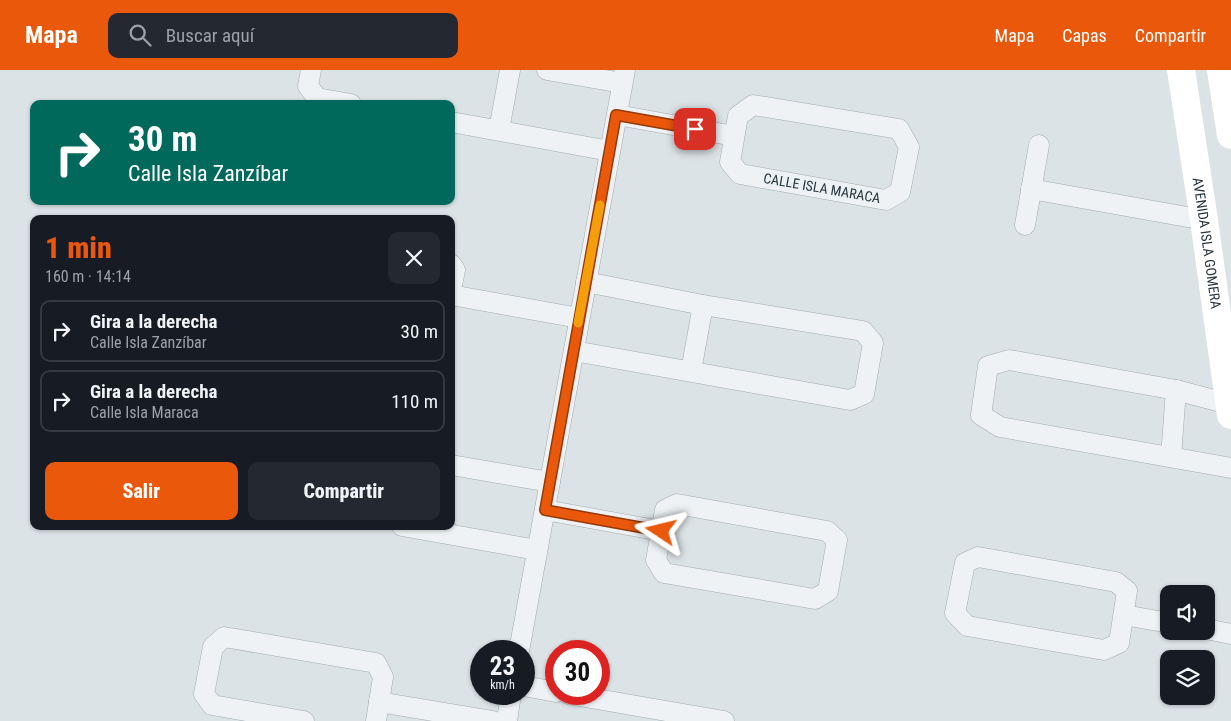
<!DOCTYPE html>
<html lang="es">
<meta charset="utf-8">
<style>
body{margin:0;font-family:"Roboto Condensed",sans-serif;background:#242831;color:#f1f3f6;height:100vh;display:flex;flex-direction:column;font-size:19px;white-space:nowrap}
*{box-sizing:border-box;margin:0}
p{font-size:16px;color:#9ea1a6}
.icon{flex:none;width:28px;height:28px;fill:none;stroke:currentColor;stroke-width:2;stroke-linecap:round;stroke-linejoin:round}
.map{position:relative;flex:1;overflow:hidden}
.panel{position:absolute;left:30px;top:145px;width:425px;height:315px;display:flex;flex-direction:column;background:#171b24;border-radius:10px;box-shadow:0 1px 4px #0004}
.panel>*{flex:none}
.top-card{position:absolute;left:30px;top:30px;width:425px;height:105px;border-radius:10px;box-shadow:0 1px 4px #0004;background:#00695c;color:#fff;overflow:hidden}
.fabs{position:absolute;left:1160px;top:515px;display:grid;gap:10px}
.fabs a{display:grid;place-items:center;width:55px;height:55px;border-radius:10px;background:#171b24;box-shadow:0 1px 4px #0004;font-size:25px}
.speed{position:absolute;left:470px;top:570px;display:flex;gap:10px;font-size:25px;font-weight:700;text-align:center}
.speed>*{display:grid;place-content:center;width:65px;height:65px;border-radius:50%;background:#171b24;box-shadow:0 1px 4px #0004;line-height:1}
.speed small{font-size:12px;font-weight:400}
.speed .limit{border:8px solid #d22;background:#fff;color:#111}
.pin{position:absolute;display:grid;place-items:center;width:42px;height:42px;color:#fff;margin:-21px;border-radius:10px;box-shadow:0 2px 8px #0006}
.me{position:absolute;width:55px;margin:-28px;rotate:280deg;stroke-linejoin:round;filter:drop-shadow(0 0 4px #0008)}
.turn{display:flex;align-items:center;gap:18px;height:105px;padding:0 15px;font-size:22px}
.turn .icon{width:65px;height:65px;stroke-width:2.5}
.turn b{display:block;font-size:35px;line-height:42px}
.round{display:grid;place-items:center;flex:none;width:52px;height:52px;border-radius:10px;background:#242831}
.summary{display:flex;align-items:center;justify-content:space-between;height:85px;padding:0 15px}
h1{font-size:30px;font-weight:800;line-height:38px;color:#ea580c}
.action{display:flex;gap:10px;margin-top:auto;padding:10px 15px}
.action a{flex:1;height:58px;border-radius:10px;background:#ea580c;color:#fff;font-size:20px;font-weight:800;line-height:58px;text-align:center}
.action a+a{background:#242831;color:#f1f3f6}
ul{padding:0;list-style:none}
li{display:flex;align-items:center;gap:15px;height:62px;margin:0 10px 8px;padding:0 5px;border:2px solid #363941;border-radius:10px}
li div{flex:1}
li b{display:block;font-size:19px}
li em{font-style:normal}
header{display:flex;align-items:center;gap:30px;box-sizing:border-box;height:70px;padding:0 25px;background:#ea580c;color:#fff}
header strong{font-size:24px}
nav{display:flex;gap:28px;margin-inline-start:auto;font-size:18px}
.search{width:350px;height:45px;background:#242831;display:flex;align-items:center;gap:12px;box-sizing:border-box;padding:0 18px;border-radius:10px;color:#9ea1a6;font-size:19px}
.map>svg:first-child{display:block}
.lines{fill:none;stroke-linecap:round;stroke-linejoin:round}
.street-casing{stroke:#a1abb0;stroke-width:21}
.street{stroke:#eef2f5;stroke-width:20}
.secondary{stroke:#fff;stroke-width:28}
.route-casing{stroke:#983908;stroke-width:12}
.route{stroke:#ea580c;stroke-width:9}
.slow{stroke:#f59e0b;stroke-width:9}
.labels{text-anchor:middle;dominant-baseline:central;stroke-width:4.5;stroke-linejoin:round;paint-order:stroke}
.street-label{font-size:14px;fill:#25343d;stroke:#ebf1f4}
</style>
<header>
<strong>Mapa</strong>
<div class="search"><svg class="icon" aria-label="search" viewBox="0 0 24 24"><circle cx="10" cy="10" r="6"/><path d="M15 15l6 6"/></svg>Buscar aquí</div>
<nav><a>Mapa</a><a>Capas</a><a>Compartir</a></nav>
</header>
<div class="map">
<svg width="1231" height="651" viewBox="0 0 1231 651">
<rect width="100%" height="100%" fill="#dce3e6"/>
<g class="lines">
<defs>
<g id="street">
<polyline points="311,0 308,16 317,28 351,34"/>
<polyline points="547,0 622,13"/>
<polygon points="753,35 899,59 909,77 900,122 886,130 740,104 730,92 738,46"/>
<polyline points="617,45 734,66"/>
<polyline points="451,52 610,81"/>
<polyline points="499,60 510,0"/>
<polyline points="1031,119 1204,150"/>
<polyline points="1025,155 1039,75"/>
<polyline points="451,194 455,200 451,220"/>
<polyline points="451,225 579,248"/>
<polyline points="574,281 850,330 864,324 873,273 863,261 703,235 586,212"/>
<polyline points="691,301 703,235"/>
<polyline points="1229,334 1176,320 1009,290 988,296 981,345 1000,357 1231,398"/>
<polyline points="1171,387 1176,320"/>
<polyline points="451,395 550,412"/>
<polygon points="677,434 827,461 837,470 828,521 815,529 664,503 656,490 665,440"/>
<polyline points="545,440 661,461"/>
<polyline points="402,456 537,480"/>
<polygon points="978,487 1116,512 1127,521 1119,573 1104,580 967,556 955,543 965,493"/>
<polyline points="1124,545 1169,553"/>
<polyline points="1206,559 1231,564"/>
<polyline points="519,581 625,0"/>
<polyline points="524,616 556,622"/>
<polyline points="568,624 724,651"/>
<polyline points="379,632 493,651"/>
<polyline points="304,651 212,635 204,624 213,577 224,567 376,593 383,607 376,651"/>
<polyline points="507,651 511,624"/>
</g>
</defs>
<use href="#street" class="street-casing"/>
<use href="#street" class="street"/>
<g class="secondary">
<path id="s1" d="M1181,0l23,150 27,195"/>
<polyline points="1221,0 1231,65"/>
</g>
</g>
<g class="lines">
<defs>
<polyline id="route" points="661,461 545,440 616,45 695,59"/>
</defs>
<use href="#route" class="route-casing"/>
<use href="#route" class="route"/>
<polyline class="slow" points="578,253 600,135"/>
</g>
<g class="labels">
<g class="street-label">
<text transform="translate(822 118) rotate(10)">CALLE ISLA MARACA</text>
<text stroke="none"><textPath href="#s1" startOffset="175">AVENIDA ISLA GOMERA</textPath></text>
</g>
</g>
</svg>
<div class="fabs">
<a><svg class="icon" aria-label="sound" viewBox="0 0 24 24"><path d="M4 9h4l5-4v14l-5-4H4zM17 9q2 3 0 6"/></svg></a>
<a><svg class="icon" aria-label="layers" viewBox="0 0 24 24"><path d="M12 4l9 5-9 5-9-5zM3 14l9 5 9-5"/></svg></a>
</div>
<div class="speed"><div>23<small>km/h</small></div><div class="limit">30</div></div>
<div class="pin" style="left:695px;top:59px;background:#d93025"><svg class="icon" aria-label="arrive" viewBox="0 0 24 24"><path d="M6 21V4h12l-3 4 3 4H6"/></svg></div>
<svg class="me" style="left:661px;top:461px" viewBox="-20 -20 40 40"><path d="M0-17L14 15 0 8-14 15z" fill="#ea580c" stroke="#fff" stroke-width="4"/></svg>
<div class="top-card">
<div class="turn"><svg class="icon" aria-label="right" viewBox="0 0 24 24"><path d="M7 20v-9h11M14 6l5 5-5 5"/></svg><div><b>30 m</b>Calle Isla Zanzíbar</div></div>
</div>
<section class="panel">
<div class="summary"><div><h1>1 min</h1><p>160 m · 14:14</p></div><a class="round"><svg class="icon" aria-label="close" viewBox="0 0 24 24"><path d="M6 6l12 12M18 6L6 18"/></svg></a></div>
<ul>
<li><svg class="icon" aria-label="right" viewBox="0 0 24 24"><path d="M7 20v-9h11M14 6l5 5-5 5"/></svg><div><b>Gira a la derecha</b><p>Calle Isla Zanzíbar</p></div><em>30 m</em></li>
<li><svg class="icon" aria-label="right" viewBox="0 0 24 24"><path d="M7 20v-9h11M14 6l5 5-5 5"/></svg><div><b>Gira a la derecha</b><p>Calle Isla Maraca</p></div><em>110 m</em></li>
</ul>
<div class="action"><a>Salir</a><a>Compartir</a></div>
</section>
</div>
